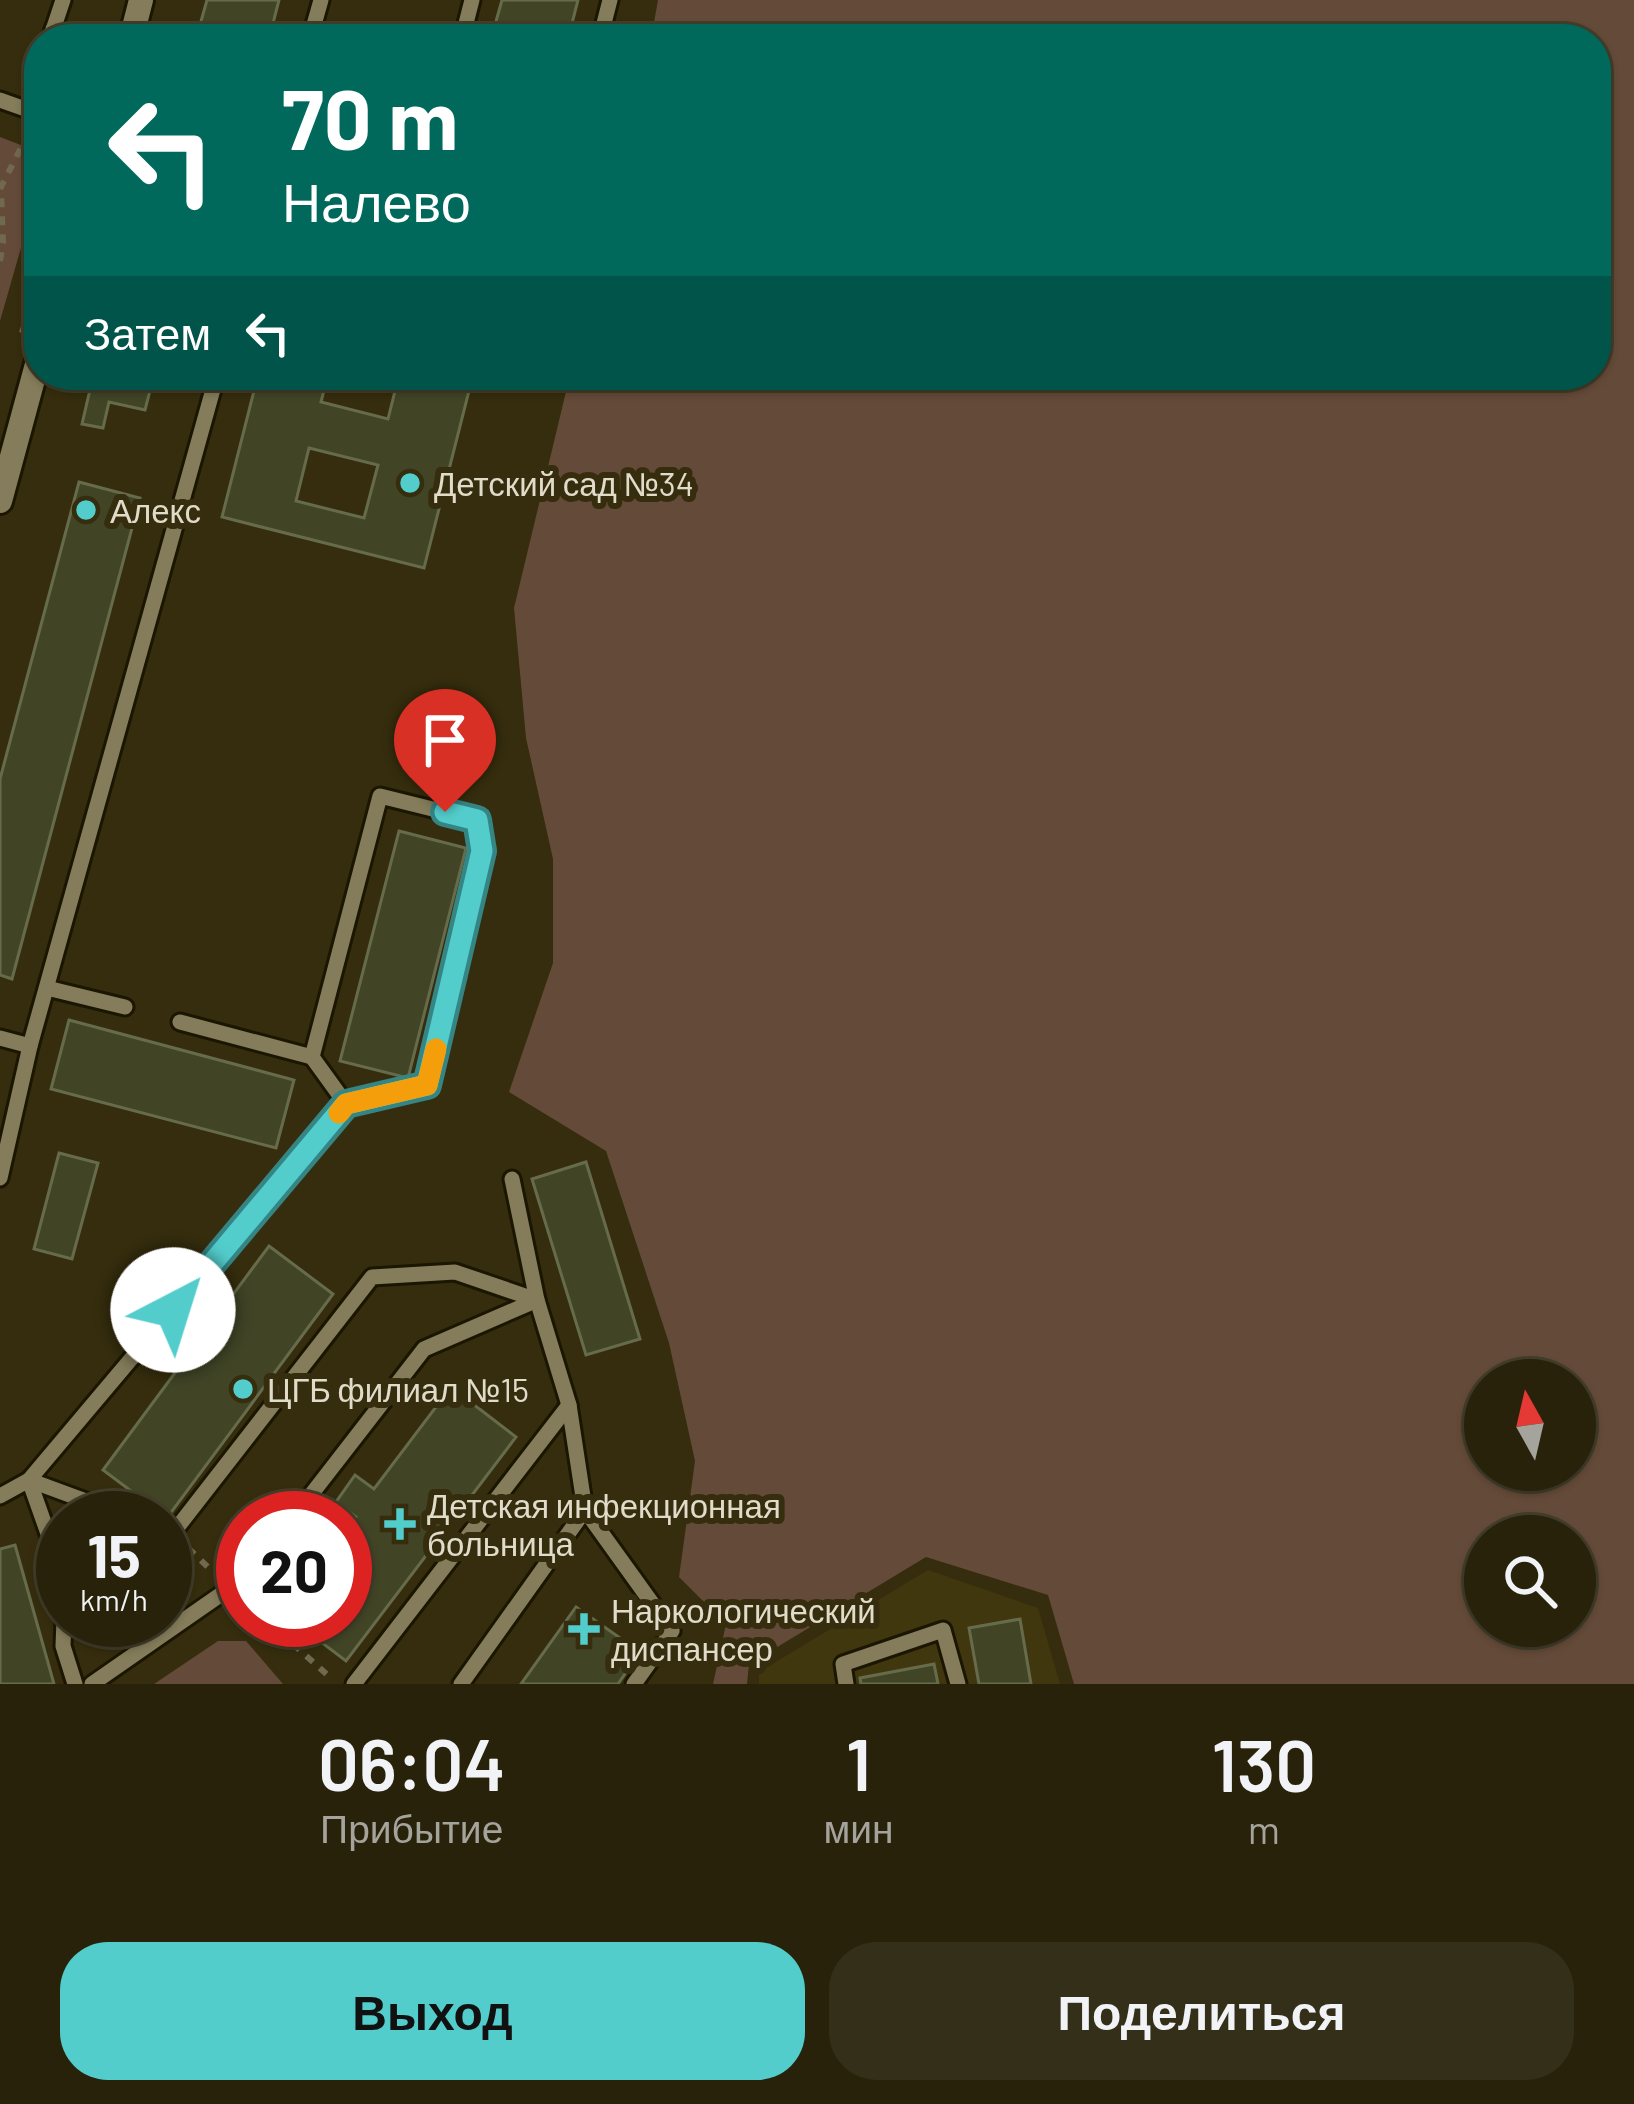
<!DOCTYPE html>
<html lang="ru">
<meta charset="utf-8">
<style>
body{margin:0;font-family:Barlow,sans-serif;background:#342f18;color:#f1f3f6;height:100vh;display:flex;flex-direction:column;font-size:45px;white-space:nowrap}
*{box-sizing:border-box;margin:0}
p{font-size:39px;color:#a5a49c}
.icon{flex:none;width:66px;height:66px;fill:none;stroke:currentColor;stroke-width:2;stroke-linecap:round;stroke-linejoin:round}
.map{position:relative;height:1684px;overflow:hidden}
.details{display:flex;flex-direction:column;background:#28220a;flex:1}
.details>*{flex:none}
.banner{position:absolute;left:24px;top:24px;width:1587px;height:366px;border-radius:48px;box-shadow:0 3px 9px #0004,0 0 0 3px #443f2b;background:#00695c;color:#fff;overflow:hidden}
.needle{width:78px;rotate:352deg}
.controls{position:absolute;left:1464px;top:1359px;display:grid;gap:24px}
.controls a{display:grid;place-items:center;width:132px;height:132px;border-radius:50%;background:#28220a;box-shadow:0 3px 9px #0004,0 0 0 3px #443f2b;font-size:60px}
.speed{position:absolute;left:36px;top:1491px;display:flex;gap:24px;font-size:60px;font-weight:700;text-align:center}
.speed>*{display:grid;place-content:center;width:156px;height:156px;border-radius:50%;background:#28220a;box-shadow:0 3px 9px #0004,0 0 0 3px #443f2b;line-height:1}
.speed small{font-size:30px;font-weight:400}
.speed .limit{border:18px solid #d22;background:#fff;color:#111}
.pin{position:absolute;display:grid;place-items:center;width:102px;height:102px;color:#fff;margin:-123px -51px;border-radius:50% 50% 50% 0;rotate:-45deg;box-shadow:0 0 12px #0007}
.pin .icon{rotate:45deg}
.me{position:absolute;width:132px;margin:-66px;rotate:40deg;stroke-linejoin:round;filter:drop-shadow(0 0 9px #0008)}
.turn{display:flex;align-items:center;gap:42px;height:252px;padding:0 60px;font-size:54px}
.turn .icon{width:156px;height:156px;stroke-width:2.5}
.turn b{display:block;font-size:84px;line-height:102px}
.then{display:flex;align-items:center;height:114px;padding:0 60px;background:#0003;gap:24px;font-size:45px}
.eta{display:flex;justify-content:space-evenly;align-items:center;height:204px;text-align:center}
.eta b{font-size:72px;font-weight:600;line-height:84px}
.cta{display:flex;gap:24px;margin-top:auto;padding:24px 60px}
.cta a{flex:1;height:138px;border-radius:48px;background:#52cdcc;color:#111;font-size:48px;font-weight:600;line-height:138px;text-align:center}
.cta a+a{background:#342f18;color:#f1f3f6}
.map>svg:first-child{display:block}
.built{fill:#41370e}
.green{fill:#644a38;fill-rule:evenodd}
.building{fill:#414526;stroke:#666c4b;stroke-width:3;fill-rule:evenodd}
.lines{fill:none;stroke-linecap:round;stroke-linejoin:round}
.service-casing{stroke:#1b1601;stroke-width:21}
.tertiary-casing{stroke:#1b1601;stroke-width:30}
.path{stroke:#70694e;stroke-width:6;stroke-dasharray:9 9;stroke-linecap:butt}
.service{stroke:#847c5a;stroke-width:15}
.tertiary{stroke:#847c5a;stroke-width:24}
.route-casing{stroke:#358585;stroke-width:30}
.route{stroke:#52cdcc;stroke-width:21}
.slow{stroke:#f59e0b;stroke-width:21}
.poi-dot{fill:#52cdcc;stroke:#352d0d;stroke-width:4.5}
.labels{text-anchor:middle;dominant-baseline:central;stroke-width:12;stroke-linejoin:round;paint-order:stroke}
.poi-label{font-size:33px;fill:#e1dcca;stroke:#352d0d;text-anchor:start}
</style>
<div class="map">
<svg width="1634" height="1684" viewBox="0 0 1634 1684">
<rect width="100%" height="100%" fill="#352d0d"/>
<polygon class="built" points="928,1570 1038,1608 1060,1684 759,1684 759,1672"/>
<g class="green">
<path d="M658,0h976v1684h-560l-26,-89 -122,-38 -177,107 -2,20h-34l13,-60 -47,-47 16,-116 -26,-118 -63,-192 -97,-59 44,-129v-104l-27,-121 -12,-130 56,-233h1026v-336h-945zM1485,1380h90v90h-90zM1485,1536h90v90h-90z"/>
<polygon points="0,137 39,152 39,185 0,321"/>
<polygon points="218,1641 246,1641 283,1684 154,1684"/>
</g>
<g class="building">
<polygon points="207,0 279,0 269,39 196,39"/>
<polygon points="502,0 578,0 568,39 491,39"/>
<polygon points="115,375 154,375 145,410 109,402 103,428 82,424 92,381 112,386"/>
<path d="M258,375h70l-7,27 67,17 11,-44h74l-49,193 -202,-51zM309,448l69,17 -14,53 -68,-17z"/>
<polygon points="79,482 140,498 12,979 0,975 0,779"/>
<polygon points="399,831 466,848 408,1078 340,1061"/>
<polygon points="69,1020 294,1080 276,1148 51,1089"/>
<polygon points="59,1153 98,1163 72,1259 34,1249"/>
<polygon points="586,1162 640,1339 586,1355 532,1179"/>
<polygon points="269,1246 333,1294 167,1518 103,1470"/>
<polygon points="451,1387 516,1437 346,1661 292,1620 345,1620 345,1531 356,1517 336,1502 355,1475 374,1489"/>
<polygon points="15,1545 54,1684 0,1684 0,1549"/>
<polygon points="576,1607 640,1652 618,1684 521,1684"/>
<polygon points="1020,1619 1031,1684 979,1684 969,1628"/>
<polygon points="934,1664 938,1684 861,1684 860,1678"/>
</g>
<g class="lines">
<defs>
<g id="service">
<polyline points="53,29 89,39"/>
<polyline points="50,39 63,0"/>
<polyline points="310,39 321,0"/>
<polyline points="462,39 472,0"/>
<polyline points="600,39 610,0"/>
<polyline points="0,100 28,110 39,75"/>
<polyline points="47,988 125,1007"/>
<polyline points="180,1022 312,1057"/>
<polyline points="0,1038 30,1046 0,1178"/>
<polyline points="30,1046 217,375"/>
<polyline points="0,1496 29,1480 63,1576"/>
<polyline points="585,1510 672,1631 634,1684"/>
<polyline points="132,1518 29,1480 346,1104 427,1085 482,851 477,820 380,796 312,1057 346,1104"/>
<polyline points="165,1530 173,1533 372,1277 455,1272 537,1300 424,1349 293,1518"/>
<polyline points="64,1620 63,1646 75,1684"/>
<polyline points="92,1684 243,1579"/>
<polyline points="354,1684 569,1405"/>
<polyline points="461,1684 585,1510 569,1405 537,1300 512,1179"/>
<polyline points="846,1684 843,1664 943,1630 958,1684"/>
</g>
<g id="tertiary">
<polyline points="131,39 141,0"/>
<polyline points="0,501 39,357"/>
</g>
</defs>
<use href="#service" class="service-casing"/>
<use href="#tertiary" class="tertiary-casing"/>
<g class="path">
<polyline points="0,189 22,146"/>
<polyline points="0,261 3,242 1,189"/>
<polyline points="22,333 39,278"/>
<polyline points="188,1548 213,1572"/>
<polyline points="266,1620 331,1678"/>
</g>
<use href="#service" class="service"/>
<use href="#tertiary" class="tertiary"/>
</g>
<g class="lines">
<defs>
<polyline id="route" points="173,1310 346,1104 427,1085 482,851 477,820 445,812"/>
</defs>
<use href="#route" class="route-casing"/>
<use href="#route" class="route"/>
<polyline class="slow" points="339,1113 346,1104 427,1085 436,1049"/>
</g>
<g class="poi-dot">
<circle cx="410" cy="483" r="12"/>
<circle cx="86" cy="510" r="12"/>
<circle cx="243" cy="1389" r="12"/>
<path d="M394 1506h12v12h12v12h-12v12h-12v-12h-12v-12h12z"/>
<path d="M578 1611h12v12h12v12h-12v12h-12v-12h-12v-12h12z"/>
</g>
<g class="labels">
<g class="poi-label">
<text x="434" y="483">Детский сад №34</text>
<text x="110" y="510">Алекс</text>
<text x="267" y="1389">ЦГБ филиал №15</text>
<text x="427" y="1505">Детская инфекционная<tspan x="427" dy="38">больница</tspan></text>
<text x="611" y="1610">Наркологический<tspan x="611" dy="38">диспансер</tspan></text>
</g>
</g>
</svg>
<div class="controls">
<a><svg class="needle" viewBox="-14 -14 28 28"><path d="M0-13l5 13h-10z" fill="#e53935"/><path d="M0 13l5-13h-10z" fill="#a5a49c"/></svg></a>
<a><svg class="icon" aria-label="search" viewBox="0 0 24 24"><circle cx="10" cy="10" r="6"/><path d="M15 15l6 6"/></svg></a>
</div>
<div class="speed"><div>15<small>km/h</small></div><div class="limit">20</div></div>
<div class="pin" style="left:445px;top:812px;background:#d93025"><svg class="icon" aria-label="arrive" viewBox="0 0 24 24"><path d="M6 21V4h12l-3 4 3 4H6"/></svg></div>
<svg class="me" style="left:173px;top:1310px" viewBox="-20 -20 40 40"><circle r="19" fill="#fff"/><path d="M0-13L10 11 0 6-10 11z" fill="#52cdcc"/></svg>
<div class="banner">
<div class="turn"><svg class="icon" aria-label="left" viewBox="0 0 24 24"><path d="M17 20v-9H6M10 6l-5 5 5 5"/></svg><div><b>70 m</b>Налево</div></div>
<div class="then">Затем<svg class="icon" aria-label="left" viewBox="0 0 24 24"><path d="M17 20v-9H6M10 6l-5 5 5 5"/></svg></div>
</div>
</div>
<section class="details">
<div class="eta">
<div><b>06:04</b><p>Прибытие</p></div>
<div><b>1</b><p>мин</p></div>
<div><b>130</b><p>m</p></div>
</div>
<div class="cta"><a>Выход</a><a>Поделиться</a></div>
</section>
